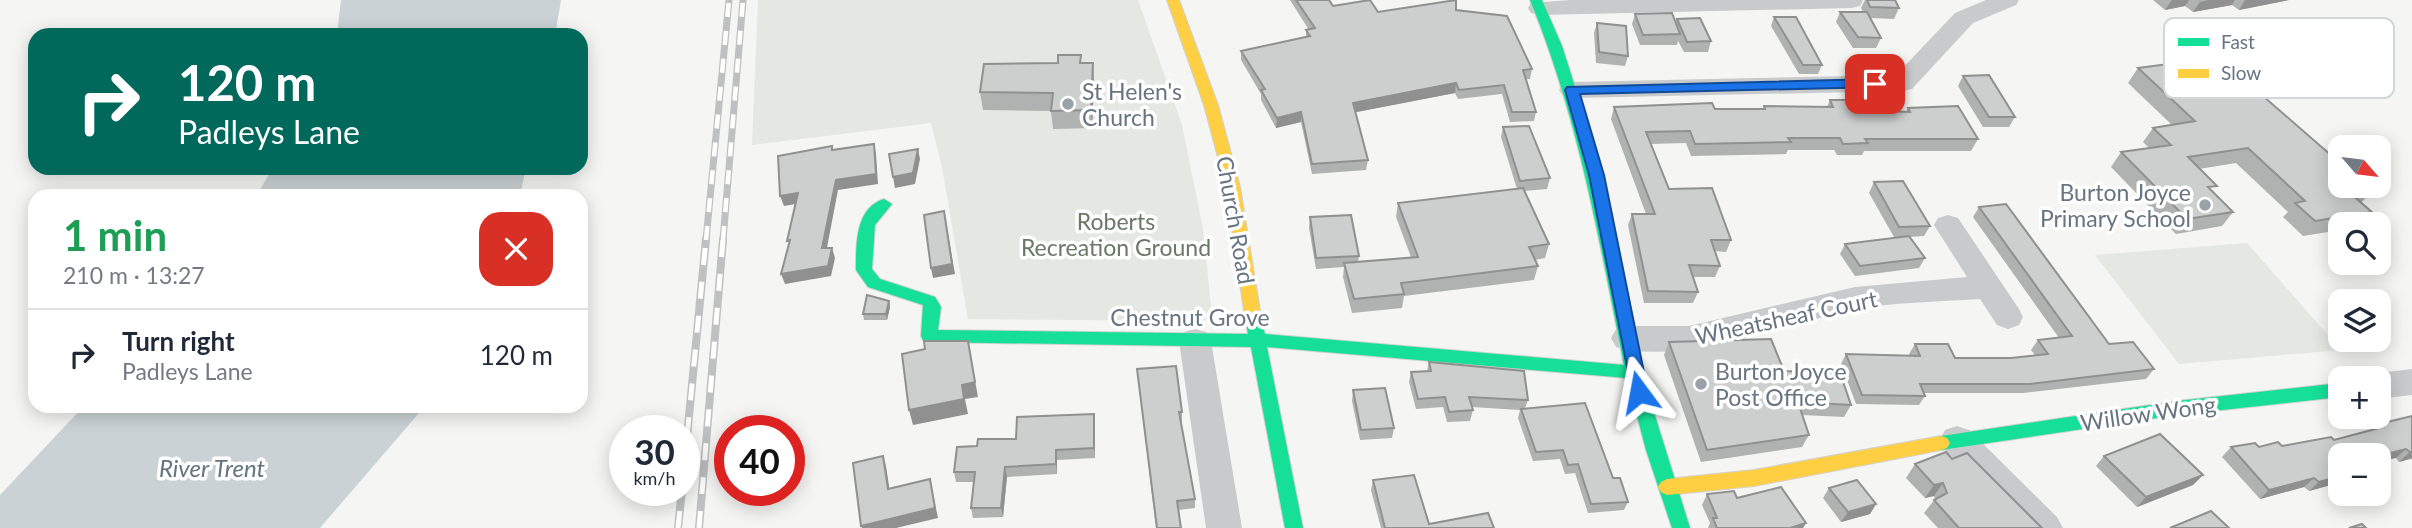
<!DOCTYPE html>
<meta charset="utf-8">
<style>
body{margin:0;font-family:Lato,sans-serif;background:#f2f2f3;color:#1f2937;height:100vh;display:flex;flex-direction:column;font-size:26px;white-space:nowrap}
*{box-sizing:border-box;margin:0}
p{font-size:23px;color:#747a83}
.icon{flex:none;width:38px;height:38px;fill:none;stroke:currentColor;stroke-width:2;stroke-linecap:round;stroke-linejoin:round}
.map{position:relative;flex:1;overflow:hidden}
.side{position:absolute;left:28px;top:189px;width:560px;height:224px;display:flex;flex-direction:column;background:#fff;border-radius:21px;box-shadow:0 4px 18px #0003}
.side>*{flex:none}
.guide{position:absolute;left:28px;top:28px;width:560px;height:147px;border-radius:21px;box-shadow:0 4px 18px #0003;background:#00695c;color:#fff;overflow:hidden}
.needle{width:46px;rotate:118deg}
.buttons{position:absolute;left:2328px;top:135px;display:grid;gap:14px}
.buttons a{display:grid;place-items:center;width:63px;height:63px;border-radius:14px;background:#fff;box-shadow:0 4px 18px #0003;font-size:35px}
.speed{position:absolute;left:609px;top:415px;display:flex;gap:14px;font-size:35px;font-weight:700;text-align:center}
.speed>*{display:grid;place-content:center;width:91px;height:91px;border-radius:50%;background:#fff;box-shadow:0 4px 18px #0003;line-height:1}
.speed small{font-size:18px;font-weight:400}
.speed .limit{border:10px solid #d22;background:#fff;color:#111}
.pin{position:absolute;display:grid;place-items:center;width:60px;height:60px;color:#fff;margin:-30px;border-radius:14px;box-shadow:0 4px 10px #0006}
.me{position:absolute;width:77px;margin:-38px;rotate:347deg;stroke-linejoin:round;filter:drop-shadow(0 0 5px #0008)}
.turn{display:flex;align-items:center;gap:24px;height:147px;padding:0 35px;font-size:32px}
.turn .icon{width:91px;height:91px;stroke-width:2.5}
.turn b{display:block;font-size:49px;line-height:60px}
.round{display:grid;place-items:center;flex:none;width:74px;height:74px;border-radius:21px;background:#f2f2f3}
.head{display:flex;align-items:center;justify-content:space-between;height:119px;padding:0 35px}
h1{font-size:42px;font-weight:700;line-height:52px;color:#1e9e55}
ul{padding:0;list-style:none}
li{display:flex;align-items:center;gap:21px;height:91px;padding:0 35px;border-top:2px solid #e0e1e3}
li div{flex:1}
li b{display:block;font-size:26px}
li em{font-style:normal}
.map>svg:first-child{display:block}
.green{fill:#e4e7e2}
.water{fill:#cbd2d5}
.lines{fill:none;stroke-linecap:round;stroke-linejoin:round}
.fast-casing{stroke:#d1d1d1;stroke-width:2}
.slow-casing{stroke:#d1d1d1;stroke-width:2}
.street{fill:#c9cacb;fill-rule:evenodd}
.fast{fill:#16e098;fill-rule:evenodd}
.slow{fill:#ffcf43;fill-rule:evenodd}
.rail-far1-casing{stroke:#bfc0c1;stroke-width:7}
.rail-casing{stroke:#bfc0c1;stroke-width:8}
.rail-far1{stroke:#fff;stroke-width:4.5;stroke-dasharray:14;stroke-linecap:butt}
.rail{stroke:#fff;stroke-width:5;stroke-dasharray:17;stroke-linecap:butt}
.wall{fill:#b0b1b1}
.shaded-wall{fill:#909090}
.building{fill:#cdcece;stroke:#909090;stroke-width:2}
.route{fill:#1a73e8;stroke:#114b97;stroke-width:2}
.poi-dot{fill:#99a2a9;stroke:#fff;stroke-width:2.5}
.labels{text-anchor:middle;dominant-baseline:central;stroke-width:7;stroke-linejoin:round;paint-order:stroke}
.poi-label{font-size:23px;fill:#677581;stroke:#fff;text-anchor:start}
.street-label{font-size:23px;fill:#677581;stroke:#fff}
.park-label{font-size:23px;fill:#697965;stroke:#fff}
.water-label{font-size:24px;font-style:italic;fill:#63767e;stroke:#fff}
.key{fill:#fff;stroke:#d1d6d9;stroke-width:2}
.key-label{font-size:19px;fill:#677581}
</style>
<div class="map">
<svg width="2412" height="528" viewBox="0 0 2412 528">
<rect width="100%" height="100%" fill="#f5f5f3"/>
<g class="green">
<polygon points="758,0 1138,0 1182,125 1203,229 1212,316 1203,321 968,319 942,167 931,123 752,145"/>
<polygon points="2247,243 2341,350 2179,364 2095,255"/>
</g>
<g class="water">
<polygon points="341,0 561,0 555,35 337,35"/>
<polygon points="273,168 526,168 520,196 256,196"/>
<polygon points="84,406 425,406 320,528 0,528 0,495"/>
</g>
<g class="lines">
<defs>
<g id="fast">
<path d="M1530,0h12l20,46 29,91 56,253 43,138h-18l-26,-78 -19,-72 -360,-31 36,181h-18l-34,-181 -322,-5 -6,-2 -2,-4 2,-31 -55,-18 -12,-17c0,-25 -1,-62 28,-71l8,5 -17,21 -3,44 8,10 55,18 6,10 -3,23 310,4 -4,-23 2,-4h12l7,27 359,31c-25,-126 -45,-246 -94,-365z"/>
<polygon points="2340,383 2340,397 2177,415 1941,450 1935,448 1932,443 1935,438 1941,436 2177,401"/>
</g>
<g id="slow">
<polygon points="1167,0 1179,0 1218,105 1240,187 1260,311 1258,315 1246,315 1244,311 1226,187 1204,105"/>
<polygon points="1941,436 1947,438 1950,443 1947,448 1941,450 1754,486 1667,495 1661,492 1658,487 1661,482 1667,479 1754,470"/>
</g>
</defs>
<use href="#fast" class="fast-casing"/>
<use href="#slow" class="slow-casing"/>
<g class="street">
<polygon points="1570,0 1862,0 1863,1 1860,6 1851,8 1540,15 1531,13 1528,8 1531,3"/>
<polygon points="1986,0 2019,0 2016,5 1973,23 1912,89 1903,91 1572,98 1563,96 1559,90 1563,84 1572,82 1896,75 1955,13"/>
<path d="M1948,215l10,3 61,91 4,8 -4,8 -11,4 -11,-4 -17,-26c-42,3 -87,3 -128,11 -64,14 -175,56 -236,37l-5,-9 5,-9 11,-3h62l166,-39 112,-10 -33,-52 4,-7z"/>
<polygon points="1195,329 1206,332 1211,341 1242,528 1206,528 1179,341 1184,332"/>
<polygon points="2412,369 2412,395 2378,399 2378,378 2366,378 2378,373"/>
<polygon points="1957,426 1969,430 2057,517 2063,528 2022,528 1945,450 1940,440 1945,430"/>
</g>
<use href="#fast" class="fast"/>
<use href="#slow" class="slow"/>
<defs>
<g id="rail-far1">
<polyline points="706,240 729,0"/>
<polyline points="723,240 743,0"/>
</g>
<g id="rail">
<polyline points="684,468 706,239"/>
<polyline points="678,528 682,490"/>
<polyline points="699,528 723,239"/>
</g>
</defs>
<use href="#rail-far1" class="rail-far1-casing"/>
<use href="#rail" class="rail-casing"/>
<use href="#rail-far1" class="rail-far1"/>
<use href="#rail" class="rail"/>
</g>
<g class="wall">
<polygon points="1290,0 1329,0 1333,6 1378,12 1456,10 1532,69 1530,79 1526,79 1536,112 1534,121 1510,122 1502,94 1458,99 1455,93 1355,112 1368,160 1366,170 1312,174 1301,122 1276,128 1261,100 1261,94 1241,60 1241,51 1306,37 1306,30 1309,30"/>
<polygon points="1864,0 1895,0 1899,8 1894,19 1870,18 1881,38 1876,48 1853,48 1836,22 1840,12 1863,12 1861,8 1865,0"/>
<polygon points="2153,0 2289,0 2239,10 2232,5 2193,12 2185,6 2165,10"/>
<polygon points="1635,14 1675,22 1677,19 1711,41 1708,52 1684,52 1678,41 1677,45 1640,45 1632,24"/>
<polygon points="1774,17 1822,65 1818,74 1799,74 1771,26"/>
<polygon points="1597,23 1628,56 1625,66 1596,63 1594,33"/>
<polygon points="1081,63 1094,81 1092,128 1053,129 1051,111 983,110 980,92"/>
<polygon points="2138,68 2212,88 2372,191 2361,203 2372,212 2361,224 2340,224 2340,230 2303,236 2283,217 2288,212 2236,163 2199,169 2212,191 2233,212 2222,226 2176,234 2111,167 2121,152 2149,148 2143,142 2153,128 2172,125 2128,83"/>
<polygon points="1963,76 2015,117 2009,127 1983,127 1958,86"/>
<polygon points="1830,100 1861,110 1906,112 1908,108 1978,139 1971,151 1864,151 1862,155 1837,155 1834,150 1788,150 1786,154 1691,156 1686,143 1651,144 1669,189 1731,240 1726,252 1715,251 1720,266 1715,277 1693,277 1698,292 1693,303 1644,303 1628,225 1632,214 1646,214 1611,119 1614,107 1763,109 1764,106 1827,107"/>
<polygon points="1503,127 1550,178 1547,189 1524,191 1549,244 1545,258 1535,260 1538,266 1534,280 1404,296 1402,308 1352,313 1343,277 1344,267 1316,269 1309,228 1310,217 1359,256 1358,262 1411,257 1396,217 1398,203 1517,189 1501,137"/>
<polygon points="1874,182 1930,226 1924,236 1909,237 1925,258 1919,268 1855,276 1840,254 1845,244 1901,237 1894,237 1869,193"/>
<polygon points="1979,207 2109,344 2154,369 2146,379 2023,393 1924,393 1925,396 1919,405 1856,404 1841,364 1846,354 1909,355 1909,354 1915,344 1955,358 2011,358 2035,355 2031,350 2038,340 2059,338 1973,217"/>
<polygon points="889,301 890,307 887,320 864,320 863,314"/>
<polygon points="1669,342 1784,371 1851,405 1844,417 1802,415 1809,435 1802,447 1701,462 1664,355"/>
<polygon points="1429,362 1528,400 1525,408 1613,478 1628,502 1624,510 1588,513 1575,473 1565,474 1560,459 1533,461 1518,418 1520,410 1472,407 1473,410 1470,421 1447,422 1443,407 1416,409 1409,382 1411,372 1427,371"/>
<polygon points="1137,369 1182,412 1182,421 1181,421 1195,499 1195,508 1178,510 1181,528 1156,528"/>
<polygon points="1353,390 1394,428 1392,438 1360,440 1352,401"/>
<polygon points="1094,414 1095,458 1057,460 1057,474 1007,477 1003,517 973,518 971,508 974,482 956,482 954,472 977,446 1016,439"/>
<polygon points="2412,416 2412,460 2411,459 2399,462 2396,458 2340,455 2340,487 2334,488 2331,485 2309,491 2304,487 2260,499 2222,457 2231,447 2282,446 2334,440 2373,429 2379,424"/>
<polygon points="2104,456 2203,475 2193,485 2137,507 2096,466"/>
<polygon points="1952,459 2042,528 1938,528 1924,513 1935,499 1934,496 1925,498 1906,478 1915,464"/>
<polygon points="1373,480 1429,524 1494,528 1381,528 1371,490"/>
<polygon points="1829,488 1876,504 1870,514 1841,522 1823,498"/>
<polygon points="1707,494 1737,498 1803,528 1708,528 1710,523 1702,505"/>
</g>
<g class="shaded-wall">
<polygon points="2172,0 2189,0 2185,6 2165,10"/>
<polygon points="2209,0 2235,0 2232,5 2193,12 2200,2"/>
<polygon points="2245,0 2289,0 2239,10"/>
<polygon points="1093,63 1094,81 1092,128 1091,110"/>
<polygon points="1456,83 1455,93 1352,113 1353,103"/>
<polygon points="1301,112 1301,122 1276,128 1277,118"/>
<polygon points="874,144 876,154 878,184 838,190 825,258 822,248 836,180"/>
<polygon points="918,149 920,159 915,184 895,188 893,177"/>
<polygon points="798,193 801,203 784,206 780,196"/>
<polygon points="946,222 955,274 933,278 931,268"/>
<polygon points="832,248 835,258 831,276 785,284 781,274"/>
<polygon points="889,301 890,307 887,320 886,314"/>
<polygon points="968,341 978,397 965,399 968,414 913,425 909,410 962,385"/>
<polygon points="1094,414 1095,424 1095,458 1094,448"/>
<polygon points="2406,449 2396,458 2378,462 2378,456"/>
<polygon points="1056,450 1057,460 1057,474 1056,464"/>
<polygon points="2410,452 2412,452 2412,458 2399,462"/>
<polygon points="883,456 886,466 891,499 888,489"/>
<polygon points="1005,467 1007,477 1003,517 1001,508"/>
<polygon points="2203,475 2193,485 2137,507 2146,497"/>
<polygon points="2340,476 2331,485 2309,491 2319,482"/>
<polygon points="2314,478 2304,487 2260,499 2269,490"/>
<polygon points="930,479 938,518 896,528 862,528 861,526"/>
<polygon points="1943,483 1934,496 1925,498 1934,485"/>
<polygon points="1876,504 1870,514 1841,522 1848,512"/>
<polygon points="1806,523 1803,528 1790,528"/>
</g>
<g class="building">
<polygon points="1296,0 1329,0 1333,6 1370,0 1378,12 1456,0 1456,10 1507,16 1532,69 1523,70 1536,112 1512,112 1504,85 1459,90 1456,83 1353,103 1368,160 1312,164 1301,112 1277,118 1261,90 1265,89 1241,51 1310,36 1306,30 1315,28"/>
<polygon points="1867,0 1895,0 1899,8 1870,7"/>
<polygon points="1840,12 1867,12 1881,38 1858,37"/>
<polygon points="1672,13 1680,34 1643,35 1635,14"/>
<polygon points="1774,17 1796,17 1822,65 1803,65"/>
<polygon points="1700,18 1711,41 1687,42 1677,19"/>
<polygon points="1597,23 1626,26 1628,56 1599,52"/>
<polygon points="1058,55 1081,55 1080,63 1093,63 1091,110 1051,111 1053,93 980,92 984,64 1058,63"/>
<polygon points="2184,62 2212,88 2248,83 2340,163 2340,186 2366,186 2372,191 2351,194 2372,212 2315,221 2295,203 2305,201 2248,148 2188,157 2217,186 2208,187 2233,212 2187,219 2121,152 2171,145 2153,128 2195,121 2138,68"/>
<polygon points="1989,75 2015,117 1989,117 1963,76"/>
<polygon points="1830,100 1856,100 1861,110 1910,112 1908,108 1958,106 1978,139 1865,139 1868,143 1843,144 1840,138 1788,138 1791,142 1695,144 1690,131 1646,132 1669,189 1712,188 1731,240 1711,240 1720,266 1689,265 1698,292 1648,291 1632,214 1655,214 1614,107 1712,103 1715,109 1765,109 1764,106 1833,107"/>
<polygon points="1529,126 1550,178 1520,181 1503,127"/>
<polygon points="874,144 876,174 836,180 822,248 832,248 828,266 781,274 790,240 787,241 798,193 780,196 778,156 832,146 832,150"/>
<polygon points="918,149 913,173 893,177 889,154"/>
<polygon points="1903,181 1930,226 1899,227 1874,182"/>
<polygon points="1523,188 1549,244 1529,247 1538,266 1401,283 1404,294 1354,299 1344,263 1418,257 1398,203"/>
<polygon points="2006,204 2109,344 2133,342 2154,369 2030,384 1920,384 1925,396 1862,395 1846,354 1920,356 1915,344 1948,344 1955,358 2011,358 2048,354 2038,340 2072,336 1979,207"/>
<polygon points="944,211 952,264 931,268 924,215"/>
<polygon points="1351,215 1359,256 1316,258 1310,217"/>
<polygon points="1909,236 1925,258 1860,266 1845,244"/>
<polygon points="867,295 889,301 886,314 863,314"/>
<polygon points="1771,339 1784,371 1840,373 1851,405 1798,402 1809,435 1707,450 1669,342"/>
<polygon points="924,341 968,341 975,382 962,385 964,399 909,410 902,354 925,349"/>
<polygon points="1429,362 1524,371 1528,400 1469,397 1473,410 1449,412 1445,397 1418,399 1411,372 1431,371"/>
<polygon points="1176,366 1182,412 1179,412 1195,499 1177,501 1181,528 1157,528 1137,369"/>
<polygon points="1385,388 1394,428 1361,430 1353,390"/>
<polygon points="1585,403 1613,478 1620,478 1628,502 1591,504 1578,464 1568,465 1563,450 1536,452 1521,409"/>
<polygon points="1094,414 1094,448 1056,450 1056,464 1005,467 1001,508 971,508 975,472 954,472 957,447 977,446 978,439 1016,439 1017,417"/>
<polygon points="2412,416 2412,452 2410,452 2406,449 2378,456 2340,455 2340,476 2319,482 2314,478 2269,490 2231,447 2255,443 2259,447 2278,442 2282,446 2331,437 2334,440 2383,427 2379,424"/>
<polygon points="2160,434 2203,475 2146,497 2104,456"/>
<polygon points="1946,452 1952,459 1967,453 2042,528 1959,528 1934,500 1947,493 1943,483 1934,485 1915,464"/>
<polygon points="883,456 888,489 930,479 935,508 861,526 853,463"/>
<polygon points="1414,475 1429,524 1488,513 1494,528 1385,528 1373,480"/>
<polygon points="1857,480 1876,504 1848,512 1829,488"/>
<polygon points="1781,487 1806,523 1790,528 1717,528 1713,518 1717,518 1707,494 1734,491 1737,498"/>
<polygon points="2211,511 2229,528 2170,528"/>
<polygon points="2362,524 2366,528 2349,528"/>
</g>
<polygon class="route" points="1875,79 1880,81 1880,87 1580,94 1604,175 1648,392 1645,397 1633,397 1589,175 1565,90 1567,87"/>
<g class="poi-dot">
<circle cx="1068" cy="104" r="7"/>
<circle cx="2205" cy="205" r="7"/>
<circle cx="1701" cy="384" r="7"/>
</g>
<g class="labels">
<g class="poi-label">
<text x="1082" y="91">St Helen's<tspan x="1082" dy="26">Church</tspan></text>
<text x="2191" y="192" text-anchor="end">Burton Joyce<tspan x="2191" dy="26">Primary School</tspan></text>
<text x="1715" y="371">Burton Joyce<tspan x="1715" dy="26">Post Office</tspan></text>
</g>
<g class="street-label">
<text transform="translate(1236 220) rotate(80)">Church Road</text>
<text x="1190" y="317">Chestnut Grove</text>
<text transform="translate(1786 317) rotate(-12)">Wheatsheaf Court</text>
<text transform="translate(2148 413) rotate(-8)">Willow Wong</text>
</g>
<g class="park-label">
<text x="1116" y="221">Roberts<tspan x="1116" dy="26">Recreation Ground</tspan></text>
</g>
<g class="water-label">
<text x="212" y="467">River Trent</text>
</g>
</g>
<rect x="2164" y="18" width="230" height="80" rx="10" class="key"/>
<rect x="2178" y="38" width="31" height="8" fill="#16e098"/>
<rect x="2178" y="69" width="31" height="9" fill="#ffcf43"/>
<g class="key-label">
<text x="2221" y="49">Fast</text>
<text x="2221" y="80">Slow</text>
</g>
</svg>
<div class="buttons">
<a><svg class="needle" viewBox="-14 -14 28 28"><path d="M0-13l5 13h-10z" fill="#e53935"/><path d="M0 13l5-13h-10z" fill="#747a83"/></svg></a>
<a><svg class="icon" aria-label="search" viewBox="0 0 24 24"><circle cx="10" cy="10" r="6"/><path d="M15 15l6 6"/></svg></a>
<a><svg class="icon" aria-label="layers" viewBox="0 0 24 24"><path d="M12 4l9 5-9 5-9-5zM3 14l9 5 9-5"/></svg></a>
<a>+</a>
<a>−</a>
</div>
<div class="speed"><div>30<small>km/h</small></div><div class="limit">40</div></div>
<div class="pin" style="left:1875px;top:84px;background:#d93025"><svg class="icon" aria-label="arrive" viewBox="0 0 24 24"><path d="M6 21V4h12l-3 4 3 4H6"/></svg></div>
<svg class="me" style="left:1639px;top:392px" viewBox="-20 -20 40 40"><path d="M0-17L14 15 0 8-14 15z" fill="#1a73e8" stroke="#fff" stroke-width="4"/></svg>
<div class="guide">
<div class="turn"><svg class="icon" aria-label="right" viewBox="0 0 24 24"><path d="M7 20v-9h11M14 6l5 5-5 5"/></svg><div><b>120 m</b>Padleys Lane</div></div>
</div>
<section class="side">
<div class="head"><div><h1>1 min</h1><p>210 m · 13:27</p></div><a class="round" style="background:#d93025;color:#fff"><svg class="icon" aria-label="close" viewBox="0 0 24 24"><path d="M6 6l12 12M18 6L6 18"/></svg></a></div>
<ul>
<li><svg class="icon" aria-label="right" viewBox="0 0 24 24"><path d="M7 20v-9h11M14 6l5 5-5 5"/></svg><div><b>Turn right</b><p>Padleys Lane</p></div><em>120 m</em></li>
</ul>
</section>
</div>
